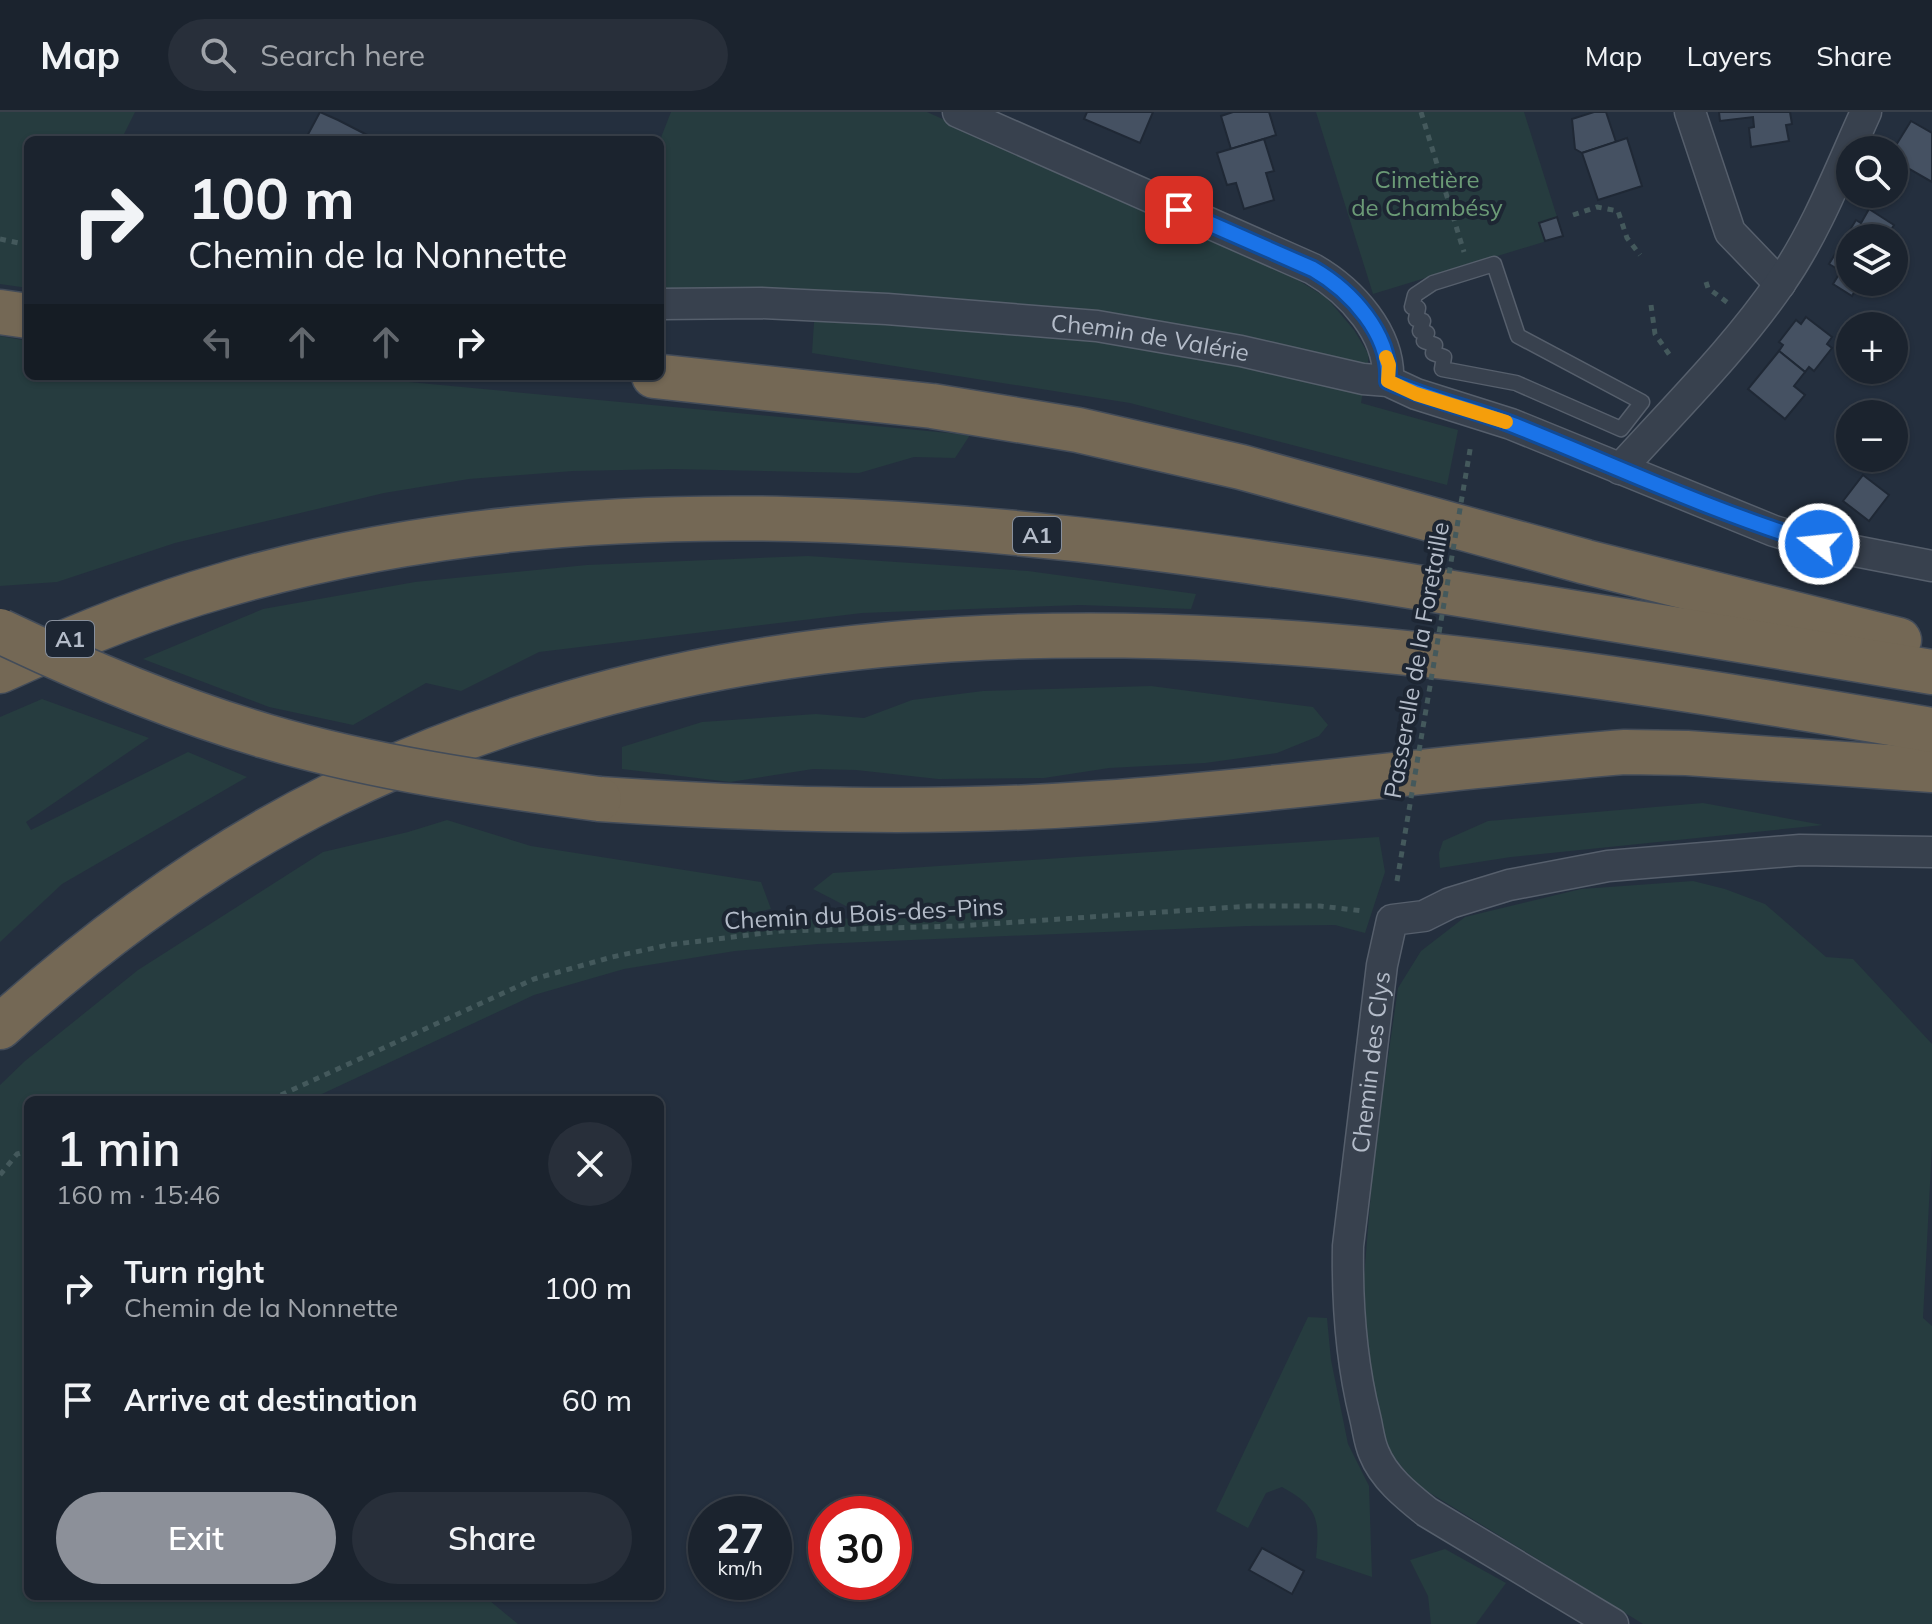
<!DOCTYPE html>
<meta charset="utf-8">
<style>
body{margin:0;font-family:Mulish,sans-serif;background:#282f3a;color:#f1f3f6;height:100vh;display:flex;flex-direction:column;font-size:30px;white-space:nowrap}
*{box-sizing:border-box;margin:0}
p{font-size:26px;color:#a0a4aa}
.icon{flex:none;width:44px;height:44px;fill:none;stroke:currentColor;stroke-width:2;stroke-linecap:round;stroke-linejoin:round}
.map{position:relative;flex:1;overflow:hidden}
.side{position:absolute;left:24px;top:984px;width:640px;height:504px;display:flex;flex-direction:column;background:#1b232e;border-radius:12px;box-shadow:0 2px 6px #0004,0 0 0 2px #39404a}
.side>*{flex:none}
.hud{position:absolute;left:24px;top:24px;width:640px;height:244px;border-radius:12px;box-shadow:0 2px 6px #0004,0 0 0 2px #39404a;background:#1b232e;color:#f1f3f6;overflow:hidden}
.buttons{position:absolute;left:1836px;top:24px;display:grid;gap:16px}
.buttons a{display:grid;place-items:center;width:72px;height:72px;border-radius:50%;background:#1b232e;box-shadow:0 2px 6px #0004,0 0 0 2px #39404a;font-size:40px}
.speed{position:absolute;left:688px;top:1384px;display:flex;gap:16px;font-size:40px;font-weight:700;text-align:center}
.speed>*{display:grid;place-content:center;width:104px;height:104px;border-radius:50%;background:#1b232e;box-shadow:0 2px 6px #0004,0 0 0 2px #39404a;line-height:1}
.speed small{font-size:20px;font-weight:400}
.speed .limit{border:12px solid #d22;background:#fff;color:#111}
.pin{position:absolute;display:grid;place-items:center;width:68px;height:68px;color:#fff;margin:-34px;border-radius:16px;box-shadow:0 4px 12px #0006}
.me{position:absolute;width:88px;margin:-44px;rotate:286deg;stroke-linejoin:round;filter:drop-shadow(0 0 6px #0008)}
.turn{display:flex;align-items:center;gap:28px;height:168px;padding:0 32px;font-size:36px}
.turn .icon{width:104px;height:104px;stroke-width:2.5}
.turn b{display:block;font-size:56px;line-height:68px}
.lanes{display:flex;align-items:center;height:76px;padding:0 32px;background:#0003;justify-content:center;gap:40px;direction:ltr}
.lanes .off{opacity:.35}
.round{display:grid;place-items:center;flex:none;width:84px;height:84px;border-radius:42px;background:#282f3a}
.head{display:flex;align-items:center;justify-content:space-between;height:136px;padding:0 32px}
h1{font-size:48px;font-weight:600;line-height:60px}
.primary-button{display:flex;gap:16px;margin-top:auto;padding:16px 32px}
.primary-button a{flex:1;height:92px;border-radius:48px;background:#8c9099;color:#fff;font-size:32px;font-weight:600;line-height:92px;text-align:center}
.primary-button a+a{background:#282f3a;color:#f1f3f6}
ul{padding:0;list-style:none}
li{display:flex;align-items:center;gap:24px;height:112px;padding:0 32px}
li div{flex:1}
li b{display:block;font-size:30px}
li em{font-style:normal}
header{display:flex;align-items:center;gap:48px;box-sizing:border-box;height:112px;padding:0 40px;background:#1b232e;border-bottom:2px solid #39404a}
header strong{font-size:38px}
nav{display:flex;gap:44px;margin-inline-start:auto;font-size:28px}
.search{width:560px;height:72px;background:#282f3a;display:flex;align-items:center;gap:20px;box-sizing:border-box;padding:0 28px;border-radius:44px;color:#a0a4aa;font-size:30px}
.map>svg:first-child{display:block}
.green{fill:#263c3f}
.building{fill:#455162;stroke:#1f2835;stroke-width:2}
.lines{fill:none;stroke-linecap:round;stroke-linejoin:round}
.service-casing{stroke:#565f6c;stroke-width:17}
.minor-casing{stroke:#565f6c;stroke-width:33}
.motorway-casing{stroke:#434c59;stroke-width:47}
.path{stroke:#44595c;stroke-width:5;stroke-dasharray:6 6;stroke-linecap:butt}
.service{stroke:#38414e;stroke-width:14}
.minor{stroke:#38414e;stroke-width:30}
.motorway{stroke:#746855;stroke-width:44}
.motorway-bridge-casing{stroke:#434c59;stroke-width:47;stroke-linecap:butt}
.path-bridge{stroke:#44595c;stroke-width:5;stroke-dasharray:6 6;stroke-linecap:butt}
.motorway-bridge{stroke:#746855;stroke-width:44}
.route-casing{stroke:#114b97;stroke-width:20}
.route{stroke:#1a73e8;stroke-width:14}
.slow{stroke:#f59e0b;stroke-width:14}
.labels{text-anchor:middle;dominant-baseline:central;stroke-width:8;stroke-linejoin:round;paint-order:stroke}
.shield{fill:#1d2633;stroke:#878f9c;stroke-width:2}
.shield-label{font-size:22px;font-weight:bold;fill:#b4bcc9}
.park-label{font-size:24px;fill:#6b9a76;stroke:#1d2633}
.street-label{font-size:24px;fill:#b4bcc9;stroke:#1d2633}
</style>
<header>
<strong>Map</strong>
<div class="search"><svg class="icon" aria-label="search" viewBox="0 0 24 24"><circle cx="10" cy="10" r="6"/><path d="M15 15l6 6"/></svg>Search here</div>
<nav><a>Map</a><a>Layers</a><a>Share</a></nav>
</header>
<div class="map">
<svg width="1932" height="1512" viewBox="0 0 1932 1512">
<rect width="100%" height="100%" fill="#242f3e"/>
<g class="green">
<polygon points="0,0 135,0 121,28 28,28 28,176 0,172"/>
<polygon points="671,0 927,0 1293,165 1327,186 1354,218 1369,243 1361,291 1458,318 1447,373 1130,291 812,241 816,180 660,178 660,28"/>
<polygon points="1316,0 1524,0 1563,124 1373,182"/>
<polygon points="0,224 28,229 28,264 345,264 970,323 955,346 914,345 859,361 672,357 573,359 469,367 384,381 175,431 57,470 0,474"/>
<polygon points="808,444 1028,459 1196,482 1191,497 1080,493 862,501 539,540 461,579 426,571 353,613 269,595 143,547 263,497 415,470 587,453"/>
<polygon points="1151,574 1313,595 1328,613 1319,624 1277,641 1205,651 1109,656 1044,666 938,667 856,658 813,657 730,670 622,657 622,635 702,610 816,602 864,606 912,588 983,579"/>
<polygon points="42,587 149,626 26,710 31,718 188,640 247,665 62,772 0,830 0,605"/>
<polygon points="1703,691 1823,713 1511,745 1440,756 1439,741 1443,729 1488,709"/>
<polygon points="447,708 531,734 761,770 771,797 725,807 727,813 775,808 869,806 813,777 833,761 1379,725 1385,760 1365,821 1335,813 1247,814 818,832 735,839 624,857 534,883 309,988 28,988 28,1484 484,1484 518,1512 0,1512 0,973 25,949 138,858 323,740 408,720"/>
<polygon points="1693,769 1725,777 1765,792 1826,845 1853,847 1932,932 1932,1034 1923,1206 1932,1214 1932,1512 1643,1512 1417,1373 1392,1343 1382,1321 1372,1270 1363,1178 1374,1043 1398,876 1421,839 1465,805 1581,777"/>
<path d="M1308,1205l19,1 4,42 17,84 21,42 3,91 -56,-19c4,-39 2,-51 -34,-71l-16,6 -18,35 -32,-17z"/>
<polygon points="1445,1437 1506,1471 1476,1512 1431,1512 1428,1484 1410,1448"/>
</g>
<g class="building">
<polygon points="320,0 338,8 377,28 305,28"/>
<polygon points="1087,0 1153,0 1140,31 1084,7"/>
<polygon points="1269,0 1276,23 1231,37 1221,4 1233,0"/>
<polygon points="1594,0 1606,0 1616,30 1582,41 1575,37 1572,7"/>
<polygon points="1719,0 1790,0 1792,12 1786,13 1789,29 1751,35 1749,16 1754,15 1753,5 1720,9"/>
<polygon points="1911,9 1932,21 1932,70 1894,48 1893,38"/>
<polygon points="1627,26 1642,74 1598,88 1582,41"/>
<polygon points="1264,27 1274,59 1266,61 1274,88 1244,97 1236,71 1227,73 1217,41"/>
<polygon points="1869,97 1894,113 1886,126 1850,126 1850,170 1880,170 1874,179 1860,170 1852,184 1833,172 1841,159 1829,152 1856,108 1861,111"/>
<polygon points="1557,105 1563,124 1545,129 1539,111"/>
<polygon points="1806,205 1832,225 1827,232 1832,236 1814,259 1809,255 1805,260 1779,239 1783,233 1779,230 1796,208 1801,212"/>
<polygon points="1779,239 1805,260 1794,274 1805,283 1785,307 1748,277"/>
<polygon points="1863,363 1889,383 1869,409 1843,389"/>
<polygon points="1262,1436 1304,1459 1292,1482 1249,1458"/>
</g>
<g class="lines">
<defs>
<polygon id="service" points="1494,152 1518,224 1642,290 1621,317 1516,271 1442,257 1444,245 1433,241 1435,233 1424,229 1427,221 1420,219 1423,209 1416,207 1418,196 1412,195 1415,183 1433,171"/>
<g id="minor">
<path d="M958,0l355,157c38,22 78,65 75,112"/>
<polyline points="1690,0 1730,120 1780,172"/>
<path id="s1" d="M660,192l101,-1 126,6 210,17 144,25 122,28 25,2 28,13 95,30 263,107 45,13 113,22"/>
<path d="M1620,357c54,-60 116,-121 161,-187 36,-52 59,-113 85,-170"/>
<path id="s2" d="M1613,1512l-186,-112c-20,-16 -43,-34 -53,-59 -5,-11 -6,-24 -9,-36 -14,-56 -18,-113 -17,-171l34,-281 10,-45 32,-4 26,-13 59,-18 99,-19 192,-16 132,2"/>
</g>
<g id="motorway">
<polyline points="0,200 28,204"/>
<polyline points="654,264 932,294 1078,318 1241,355 1586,450 1899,528"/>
<path d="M0,559c72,-33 144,-63 221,-85 372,-110 768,-66 1146,-7 188,30 377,62 565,93"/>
<path d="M599,687c167,11 335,16 502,4 175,-12 349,-37 524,-51l62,1 245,17"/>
<path d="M0,915c101,-91 213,-173 335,-233 504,-247 1067,-154 1597,-64"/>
</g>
</defs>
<use href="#service" class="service-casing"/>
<use href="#minor" class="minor-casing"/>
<use href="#motorway" class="motorway-casing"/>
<g class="path">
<polyline points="1421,0 1464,140"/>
<polyline points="1573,103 1597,95 1618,99 1627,126 1640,143"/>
<polyline points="0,127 28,133"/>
<polyline points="1706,170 1708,176 1728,191"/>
<polyline points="1651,193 1655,222 1671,245"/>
<polyline points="270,988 534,867 612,845 668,833 781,819 959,814 1250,794 1320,794 1363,799"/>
<polyline points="0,1063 17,1042 28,1039"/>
</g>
<use href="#service" class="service"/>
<use href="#minor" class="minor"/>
<use href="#motorway" class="motorway"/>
<defs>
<path id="motorway-bridge" d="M0,519c86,41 173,78 265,105 109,32 222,48 334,63"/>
</defs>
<use href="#motorway-bridge" class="motorway-bridge-casing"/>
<polyline class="path-bridge" points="1397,769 1471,332"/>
<use href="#motorway-bridge" class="motorway-bridge"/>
</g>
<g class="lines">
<defs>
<path id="route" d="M1179,98l134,59c38,22 78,65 75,112 41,19 86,28 128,45 100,40 199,87 303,118"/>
</defs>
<use href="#route" class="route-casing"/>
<use href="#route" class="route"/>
<polyline class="slow" points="1386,245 1389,253 1388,269 1416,282 1506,310"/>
</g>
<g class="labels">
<g class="shield">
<rect x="1013" y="405" width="48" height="36" rx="6"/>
<rect x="46" y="509" width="48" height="36" rx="6"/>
</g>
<g class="shield-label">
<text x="1037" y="423">A1</text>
<text x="70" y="527">A1</text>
</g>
<g class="park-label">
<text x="1427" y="67">Cimetière<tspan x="1427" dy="28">de Chambésy</tspan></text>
</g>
<g class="street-label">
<text stroke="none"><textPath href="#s1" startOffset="492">Chemin de Valérie</textPath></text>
<text transform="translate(1416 548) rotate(-80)">Passerelle de la Foretaille</text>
<text transform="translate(864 801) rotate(-3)">Chemin du Bois-des-Pins</text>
<text stroke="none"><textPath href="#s2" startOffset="692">Chemin des Clys</textPath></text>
</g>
</g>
</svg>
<div class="buttons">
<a><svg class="icon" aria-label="search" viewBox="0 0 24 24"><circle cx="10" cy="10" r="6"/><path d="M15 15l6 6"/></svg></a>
<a><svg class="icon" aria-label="layers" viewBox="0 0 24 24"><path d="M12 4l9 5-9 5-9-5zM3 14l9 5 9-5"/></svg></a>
<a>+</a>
<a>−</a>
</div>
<div class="speed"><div>27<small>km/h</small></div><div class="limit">30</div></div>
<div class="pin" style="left:1179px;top:98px;background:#d93025"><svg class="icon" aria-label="arrive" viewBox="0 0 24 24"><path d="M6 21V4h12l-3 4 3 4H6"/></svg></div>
<svg class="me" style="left:1819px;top:432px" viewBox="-20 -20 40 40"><circle r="17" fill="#1a73e8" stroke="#fff" stroke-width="3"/><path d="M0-11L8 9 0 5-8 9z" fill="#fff"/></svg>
<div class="hud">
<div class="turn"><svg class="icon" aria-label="right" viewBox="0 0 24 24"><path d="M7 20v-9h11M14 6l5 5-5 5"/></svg><div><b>100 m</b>Chemin de la Nonnette</div></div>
<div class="lanes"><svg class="icon off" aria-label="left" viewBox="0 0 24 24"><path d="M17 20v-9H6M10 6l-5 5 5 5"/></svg><svg class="icon off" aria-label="ahead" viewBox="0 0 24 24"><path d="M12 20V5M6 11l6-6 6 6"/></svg><svg class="icon off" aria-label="ahead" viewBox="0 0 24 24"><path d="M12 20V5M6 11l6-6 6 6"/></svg><svg class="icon" aria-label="right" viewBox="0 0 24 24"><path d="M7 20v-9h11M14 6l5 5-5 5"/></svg></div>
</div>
<section class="side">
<div class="head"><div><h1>1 min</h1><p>160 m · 15:46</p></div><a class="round"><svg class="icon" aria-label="close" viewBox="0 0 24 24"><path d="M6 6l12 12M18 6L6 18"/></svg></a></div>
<ul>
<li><svg class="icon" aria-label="right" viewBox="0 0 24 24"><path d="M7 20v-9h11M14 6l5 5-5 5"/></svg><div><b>Turn right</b><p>Chemin de la Nonnette</p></div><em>100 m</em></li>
<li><svg class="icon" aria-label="arrive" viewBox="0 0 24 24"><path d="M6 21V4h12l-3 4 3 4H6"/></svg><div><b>Arrive at destination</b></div><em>60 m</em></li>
</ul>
<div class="primary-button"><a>Exit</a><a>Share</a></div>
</section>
</div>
